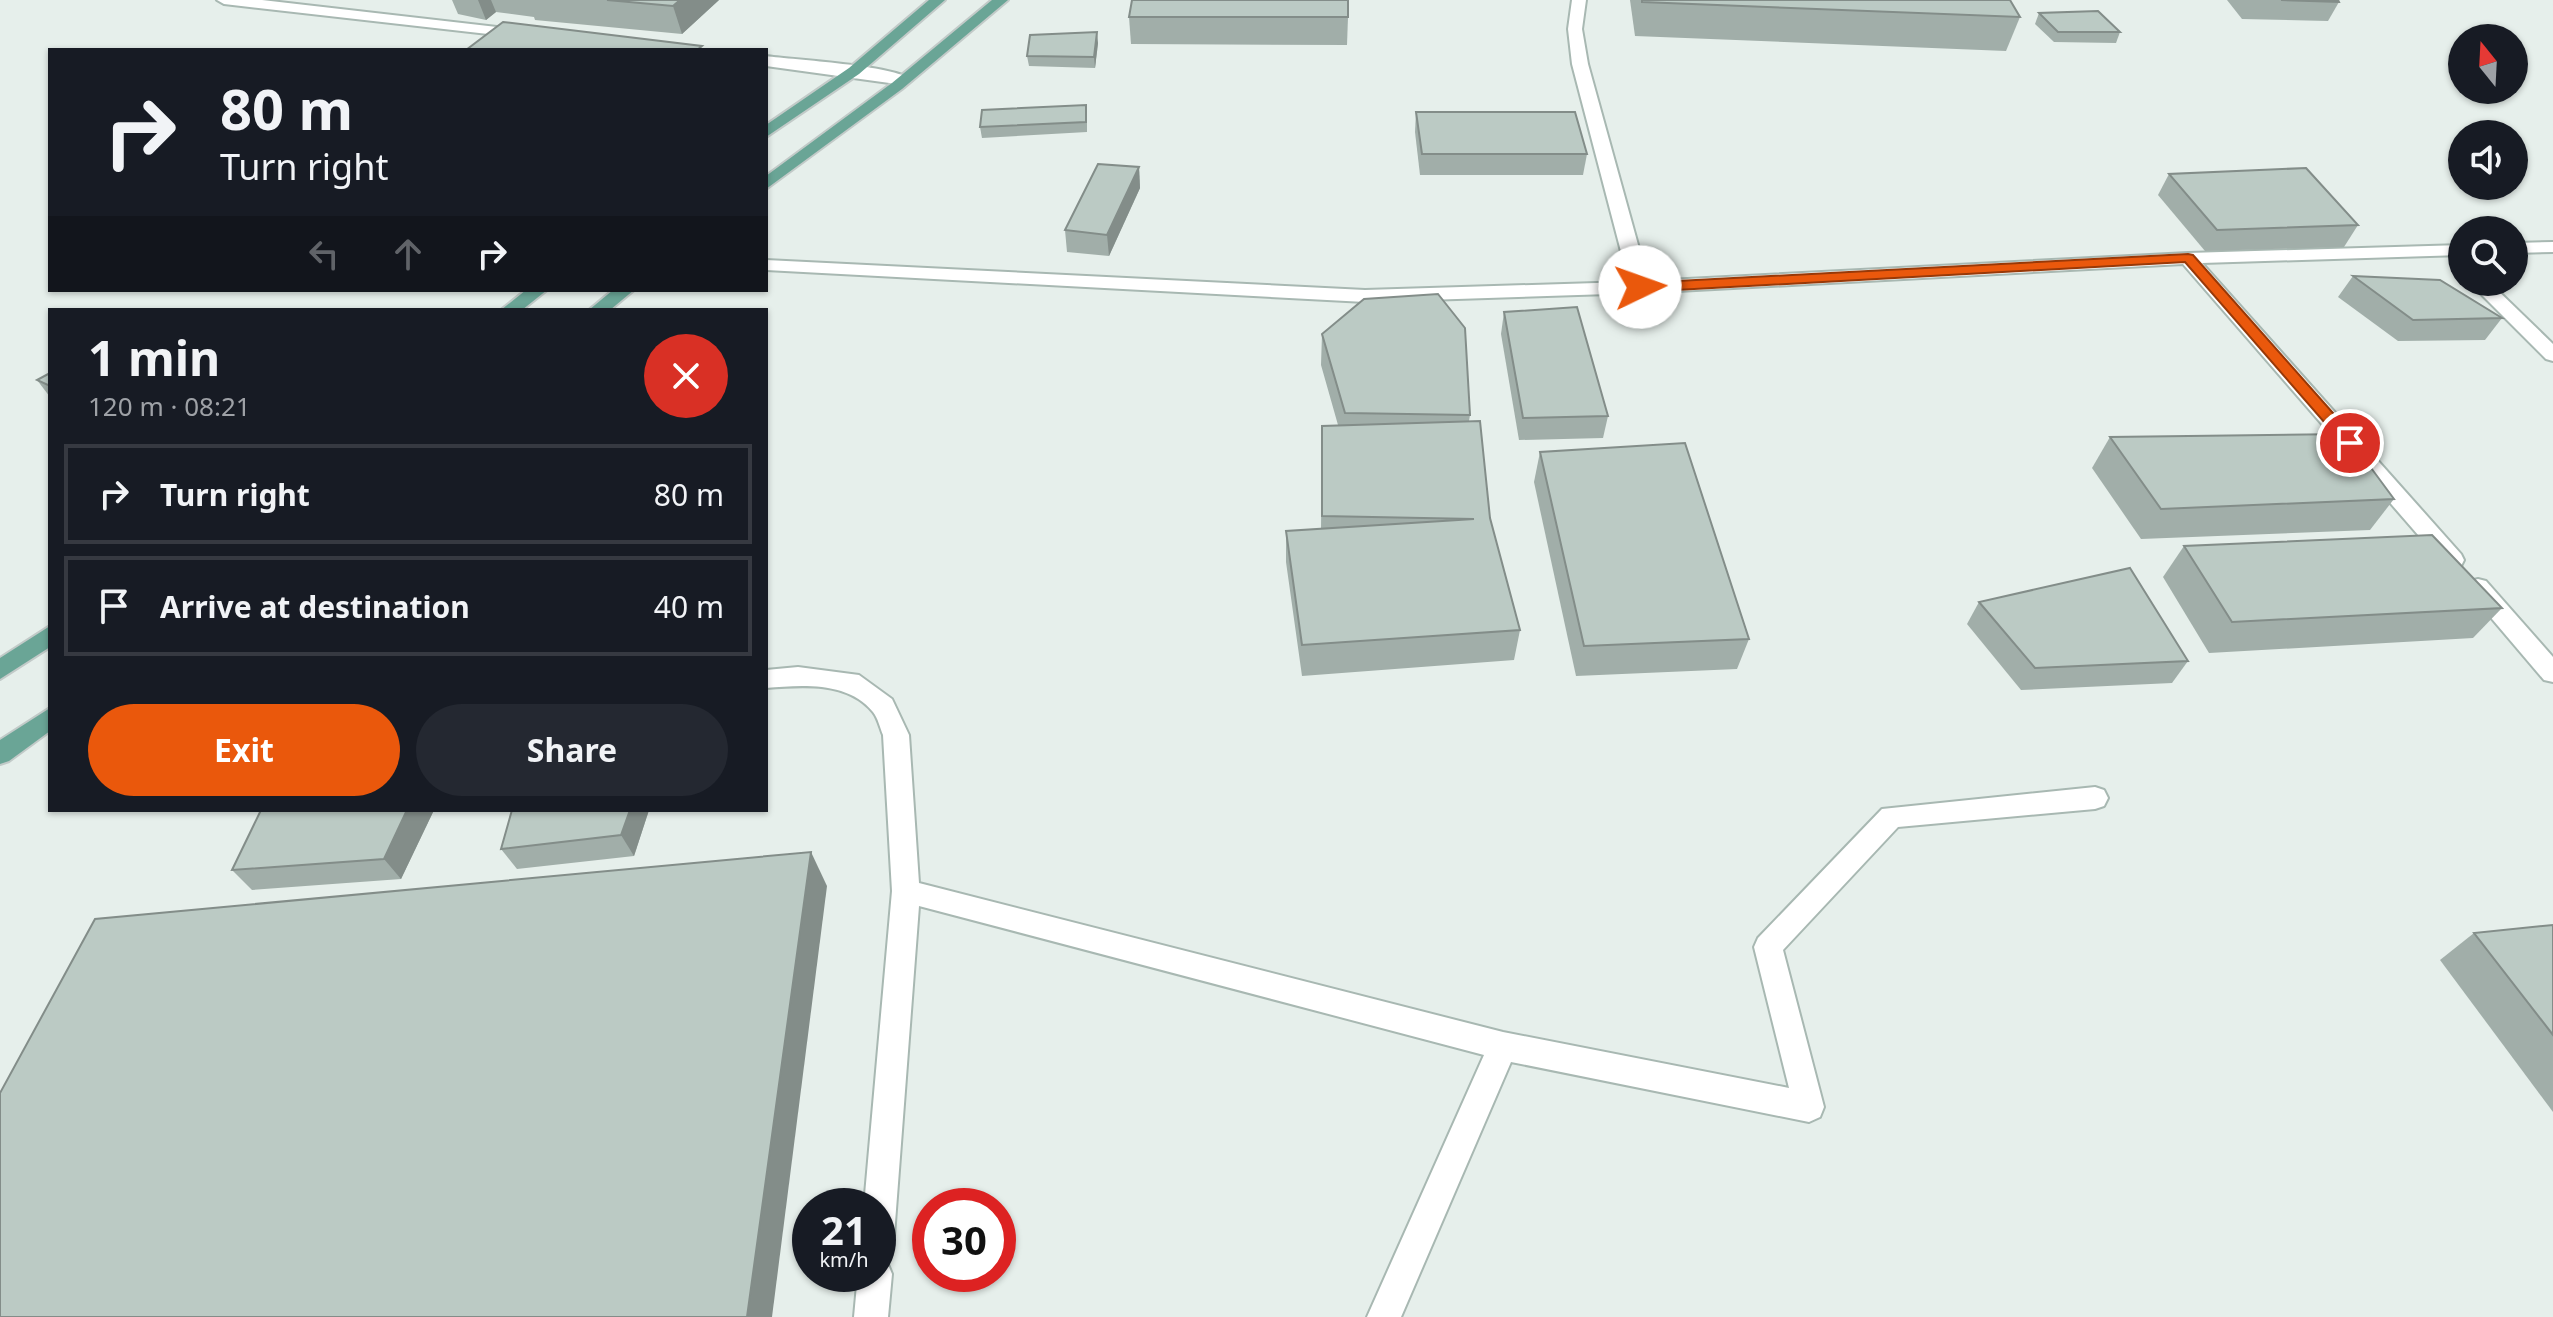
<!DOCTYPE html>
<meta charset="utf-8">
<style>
body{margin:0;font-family:"Noto Sans",sans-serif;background:#242831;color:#f1f3f6;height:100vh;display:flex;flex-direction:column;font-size:30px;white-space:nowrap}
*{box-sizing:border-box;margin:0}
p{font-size:26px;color:#9ea1a6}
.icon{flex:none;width:44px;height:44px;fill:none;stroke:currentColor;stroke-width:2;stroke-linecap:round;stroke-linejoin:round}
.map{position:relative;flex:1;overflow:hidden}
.sheet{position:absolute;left:48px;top:308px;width:720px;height:504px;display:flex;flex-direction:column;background:#171b24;border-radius:0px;box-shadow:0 2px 6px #0004}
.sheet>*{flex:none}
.banner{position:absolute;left:48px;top:48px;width:720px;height:244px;border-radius:0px;box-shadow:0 2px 6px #0004;background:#171b24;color:#f1f3f6;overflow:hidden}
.needle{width:52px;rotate:342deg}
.tools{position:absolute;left:2448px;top:24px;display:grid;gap:16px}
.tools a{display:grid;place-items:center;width:80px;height:80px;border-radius:50%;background:#171b24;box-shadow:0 2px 6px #0004;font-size:40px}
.speed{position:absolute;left:792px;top:1188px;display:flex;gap:16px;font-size:40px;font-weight:700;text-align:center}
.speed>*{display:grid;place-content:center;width:104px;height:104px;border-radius:50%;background:#171b24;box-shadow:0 2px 6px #0004;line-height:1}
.speed small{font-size:20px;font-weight:400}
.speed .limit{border:12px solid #d22;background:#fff;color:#111}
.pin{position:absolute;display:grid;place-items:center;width:68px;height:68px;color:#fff;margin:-34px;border:4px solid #fff;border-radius:50%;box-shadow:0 2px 8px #0007}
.me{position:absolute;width:88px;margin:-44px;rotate:87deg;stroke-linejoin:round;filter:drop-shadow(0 0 6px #0008)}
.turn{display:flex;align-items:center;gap:28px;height:168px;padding:0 40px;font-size:36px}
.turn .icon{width:104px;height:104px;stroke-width:2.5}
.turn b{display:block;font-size:56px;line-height:68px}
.lanes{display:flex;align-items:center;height:76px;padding:0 40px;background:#0003;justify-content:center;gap:40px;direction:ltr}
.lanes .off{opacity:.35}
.round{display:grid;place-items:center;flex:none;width:84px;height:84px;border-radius:42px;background:#242831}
.summary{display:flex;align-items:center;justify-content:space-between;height:136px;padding:0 40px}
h1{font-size:48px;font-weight:700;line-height:60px}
.cta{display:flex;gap:16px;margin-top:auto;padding:16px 40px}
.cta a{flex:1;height:92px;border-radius:48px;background:#ea580c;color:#fff;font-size:32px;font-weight:700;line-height:92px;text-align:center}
.cta a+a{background:#242831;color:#f1f3f6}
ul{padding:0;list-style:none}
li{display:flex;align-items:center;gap:24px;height:100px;margin:0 16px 12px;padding:0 24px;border:4px solid #363941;border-radius:0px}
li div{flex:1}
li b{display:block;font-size:30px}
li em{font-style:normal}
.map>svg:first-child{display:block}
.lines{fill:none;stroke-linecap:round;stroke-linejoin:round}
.minor-casing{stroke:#a8b8b2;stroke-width:4}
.major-casing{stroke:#c2cac8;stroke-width:4}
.minor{fill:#fff;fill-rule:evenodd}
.major{fill:#6aa596;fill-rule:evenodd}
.wall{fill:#a1aea9}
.shaded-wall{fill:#838d89}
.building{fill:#bbcac4;stroke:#838d89;stroke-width:2}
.route{fill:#ea580c;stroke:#983908;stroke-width:2}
</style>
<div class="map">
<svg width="2553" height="1317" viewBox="0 0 2553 1317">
<rect width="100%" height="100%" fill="#e6efeb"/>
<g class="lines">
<defs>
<g id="minor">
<polygon points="217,0 262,0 524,30 531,34 524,38 224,4"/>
<polygon points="1572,0 1586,0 1582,29 1588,64 1648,281 2188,253 2462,245 2462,255 2202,263 2461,554 2464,560 2461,566 2445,566 2183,264 1640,293 1365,302 766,270 766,260 1365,290 1629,282 1572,64 1568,29"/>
<path d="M766,56c28,4 128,9 146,24l-8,5 -138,-19z"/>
<polygon points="2553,242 2553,252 2514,253 2514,243"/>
<polygon points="2469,282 2489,282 2553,344 2553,361 2546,359"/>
<polygon points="2478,579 2486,581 2553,657 2553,682 2544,680 2470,593 2467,587 2470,581"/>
<path d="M798,667l61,8 33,24 17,36 10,148 584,149 286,56 -35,-141 4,-9 124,-129 213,-22 9,3 4,8 -4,8 -9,3 -197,18 -115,123 41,157 -4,10 -11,5 -298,-60 -110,255h-34l117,-262 -565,-149 -25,330 -4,12 -12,4v-46h-14l28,-315 -9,-156c-3,-7 -5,-17 -10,-23 -25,-31 -72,-27 -107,-24v-18z"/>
<polygon points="878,1259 887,1262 892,1274 888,1317 854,1317 858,1274 878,1274"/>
</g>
<g id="major">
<polygon points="929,0 945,0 859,74 766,137 766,125 849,68"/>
<polygon points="992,0 1008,0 902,89 766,189 766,176 892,83"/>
<polygon points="526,290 547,290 522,310 501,310"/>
<polygon points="613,290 634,290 610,310 589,310"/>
<polygon points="50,626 50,647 0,679 0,658"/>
<polygon points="50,708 50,731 9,761 0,764 0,740"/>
</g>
</defs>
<use href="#minor" class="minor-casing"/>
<use href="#major" class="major-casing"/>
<use href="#minor" class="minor"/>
<use href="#major" class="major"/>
</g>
<g class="wall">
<polygon points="452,0 719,0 682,34 535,20 534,17 496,12 486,20 458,14"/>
<polygon points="1630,0 2010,0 2020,17 2006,51 1635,36"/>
<polygon points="2227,0 2338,0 2339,2 2328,21 2242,19"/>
<polygon points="2039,13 2120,32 2116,43 2054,42 2035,24"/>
<polygon points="1129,17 1348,17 1347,45 1131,44"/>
<polygon points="1098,43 1095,68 1029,66 1027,56"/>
<polygon points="1416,112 1587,154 1583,175 1420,175 1415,132"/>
<polygon points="1087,116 1087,132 982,138 980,127"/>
<polygon points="1139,167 1140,188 1109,256 1067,252 1065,230"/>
<polygon points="2169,174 2358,225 2344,247 2205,251 2158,195"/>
<polygon points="2353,276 2502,318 2485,340 2398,341 2338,297"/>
<polygon points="1504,312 1608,416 1603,438 1519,440 1501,334"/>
<polygon points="1322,334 1470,415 1469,421 1490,518 1520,630 1514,660 1302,676 1286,562 1286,531 1321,529 1322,426 1338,425 1321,365"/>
<polygon points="50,373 50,397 37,380"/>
<polygon points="2110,437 2394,499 2370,530 2141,539 2092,468"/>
<polygon points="1540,452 1749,639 1737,669 1576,676 1534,482"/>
<polygon points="2184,546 2502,608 2473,638 2209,653 2163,577"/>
<polygon points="1979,602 2188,661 2172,683 2021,690 1967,624"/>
<polygon points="434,810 401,879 252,890 232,870"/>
<polygon points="649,810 634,856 517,869 501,849"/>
<polygon points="2553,925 2553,1112 2440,960 2474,933"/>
</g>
<g class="shaded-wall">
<polygon points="478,0 491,0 496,12 486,20"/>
<polygon points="680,0 719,0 682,34 673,6"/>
<polygon points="1097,32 1098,43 1095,68 1094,57"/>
<polygon points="1139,167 1140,188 1109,256 1107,235"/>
<polygon points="407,810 434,810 401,879 384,859"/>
<polygon points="630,810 649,810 634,856 621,835"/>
<polygon points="811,852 827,886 772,1317 747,1317"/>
</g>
<g class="building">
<polygon points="607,0 680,0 673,6"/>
<polygon points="1132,0 1348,0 1348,17 1129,17"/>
<polygon points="1642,0 2010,0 2020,17 1642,2"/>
<polygon points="2281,0 2338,0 2339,2"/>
<polygon points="2098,11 2120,32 2058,32 2039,13"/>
<polygon points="503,22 702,46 697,50 466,50"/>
<polygon points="1097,32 1094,57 1027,56 1030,35"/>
<polygon points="1086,105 1086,122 980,127 982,110"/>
<polygon points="1416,112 1575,112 1587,154 1422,154"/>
<polygon points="1098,164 1139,167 1107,235 1065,230"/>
<polygon points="2306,168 2358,225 2217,230 2169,174"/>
<polygon points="2353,276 2440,280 2502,318 2413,320"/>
<polygon points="1438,294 1465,328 1470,415 1345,413 1322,334 1364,299"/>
<polygon points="1577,307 1608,416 1523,418 1504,312"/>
<polygon points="50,373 50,386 37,380"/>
<polygon points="1480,421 1490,518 1520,630 1302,645 1286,531 1474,519 1322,516 1322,426"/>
<polygon points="2346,434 2394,499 2161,509 2110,437"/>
<polygon points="1685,443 1749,639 1584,646 1540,452"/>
<polygon points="2432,535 2502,608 2232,622 2184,546"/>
<polygon points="2130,568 2188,661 2035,668 1979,602"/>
<polygon points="261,810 407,810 384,859 232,870"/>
<polygon points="512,810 630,810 621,835 501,849"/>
<polygon points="811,852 747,1317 0,1317 0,1093 95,919"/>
<polygon points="2553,925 2553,1035 2474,933"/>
</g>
<polygon class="route" points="2188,254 2193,255 2356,439 2356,446 2345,446 2185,262 1640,292 1633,287 1640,283"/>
</svg>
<div class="tools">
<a><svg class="needle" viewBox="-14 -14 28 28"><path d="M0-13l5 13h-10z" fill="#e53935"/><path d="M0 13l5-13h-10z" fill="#9ea1a6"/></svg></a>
<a><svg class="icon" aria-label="sound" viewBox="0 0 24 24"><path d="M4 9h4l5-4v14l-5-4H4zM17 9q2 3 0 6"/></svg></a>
<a><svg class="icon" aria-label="search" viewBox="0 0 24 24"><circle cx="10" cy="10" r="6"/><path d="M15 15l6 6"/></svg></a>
</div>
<div class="speed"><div>21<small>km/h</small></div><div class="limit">30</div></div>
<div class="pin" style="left:2350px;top:443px;background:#d93025"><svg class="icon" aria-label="arrive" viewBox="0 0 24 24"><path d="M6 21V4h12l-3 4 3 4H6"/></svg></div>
<svg class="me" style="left:1640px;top:287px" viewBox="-20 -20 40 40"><circle r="19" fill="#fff"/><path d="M0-13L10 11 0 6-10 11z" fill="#ea580c"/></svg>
<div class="banner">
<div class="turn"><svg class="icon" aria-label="right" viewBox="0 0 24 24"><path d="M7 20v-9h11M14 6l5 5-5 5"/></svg><div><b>80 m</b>Turn right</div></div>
<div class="lanes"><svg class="icon off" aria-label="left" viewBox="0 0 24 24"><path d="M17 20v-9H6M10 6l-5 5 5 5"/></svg><svg class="icon off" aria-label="ahead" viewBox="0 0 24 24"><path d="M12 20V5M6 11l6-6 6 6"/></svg><svg class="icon" aria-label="right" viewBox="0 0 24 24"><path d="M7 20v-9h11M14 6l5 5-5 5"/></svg></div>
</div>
<section class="sheet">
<div class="summary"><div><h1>1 min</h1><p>120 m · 08:21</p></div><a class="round" style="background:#d93025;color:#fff"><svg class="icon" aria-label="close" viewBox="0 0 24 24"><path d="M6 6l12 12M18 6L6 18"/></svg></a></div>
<ul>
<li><svg class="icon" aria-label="right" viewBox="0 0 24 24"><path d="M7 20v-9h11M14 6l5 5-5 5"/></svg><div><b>Turn right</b></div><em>80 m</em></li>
<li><svg class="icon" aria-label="arrive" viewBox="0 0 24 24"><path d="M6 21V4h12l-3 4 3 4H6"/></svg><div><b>Arrive at destination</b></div><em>40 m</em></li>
</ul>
<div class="cta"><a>Exit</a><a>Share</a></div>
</section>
</div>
